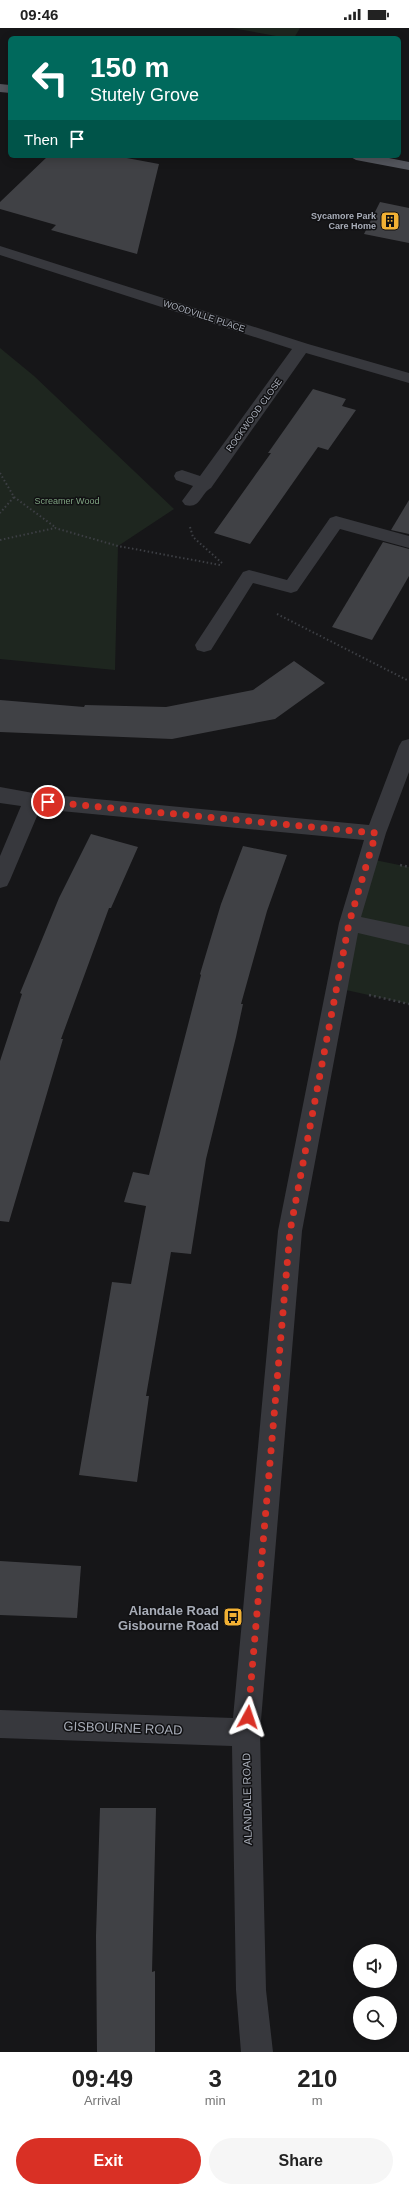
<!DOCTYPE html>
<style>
body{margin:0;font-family:Arial,sans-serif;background:#f6f6f6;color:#222;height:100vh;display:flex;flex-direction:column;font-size:15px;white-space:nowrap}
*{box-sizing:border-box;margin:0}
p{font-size:13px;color:#767676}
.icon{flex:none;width:22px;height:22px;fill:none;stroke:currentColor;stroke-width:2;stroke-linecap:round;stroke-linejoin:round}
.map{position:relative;height:2024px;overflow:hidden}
.details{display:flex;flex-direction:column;background:#fff;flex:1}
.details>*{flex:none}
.top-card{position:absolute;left:8px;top:8px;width:393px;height:122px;border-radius:6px;box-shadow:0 2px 10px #0003;background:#00695c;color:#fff;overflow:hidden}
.controls{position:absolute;left:353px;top:1916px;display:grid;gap:8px}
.controls a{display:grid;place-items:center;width:44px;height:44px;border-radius:50%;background:#fff;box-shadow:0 2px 10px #0003;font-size:20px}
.pin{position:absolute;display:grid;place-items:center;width:34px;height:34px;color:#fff;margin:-17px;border:2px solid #fff;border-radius:50%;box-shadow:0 1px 4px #0007}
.me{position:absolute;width:44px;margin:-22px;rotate:5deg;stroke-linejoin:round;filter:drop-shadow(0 0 3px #0008)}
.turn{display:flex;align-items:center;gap:14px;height:84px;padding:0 16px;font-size:18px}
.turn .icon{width:52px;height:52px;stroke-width:2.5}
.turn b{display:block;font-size:28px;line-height:34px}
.then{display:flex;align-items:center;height:38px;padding:0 16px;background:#0003;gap:8px;font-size:15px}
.eta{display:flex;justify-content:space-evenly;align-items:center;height:68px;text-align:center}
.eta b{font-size:24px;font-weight:700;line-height:28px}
.action{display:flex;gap:8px;margin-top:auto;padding:8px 16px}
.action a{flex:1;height:46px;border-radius:24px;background:#d93025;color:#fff;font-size:16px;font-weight:700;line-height:46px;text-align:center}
.action a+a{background:#f6f6f6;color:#222}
.status{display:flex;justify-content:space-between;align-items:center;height:28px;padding:0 20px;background:#fff;direction:ltr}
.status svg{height:11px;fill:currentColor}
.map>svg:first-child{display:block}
.green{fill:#1e261f}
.building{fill:#404145}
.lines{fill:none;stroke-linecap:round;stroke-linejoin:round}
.path-far1{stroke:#3d3f44;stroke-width:2;stroke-dasharray:1.5 2.5;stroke-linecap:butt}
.path{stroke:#3d3f44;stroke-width:2.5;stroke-dasharray:2 3;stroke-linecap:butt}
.minor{fill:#37383d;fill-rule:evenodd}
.major{fill:#53555c;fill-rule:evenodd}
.route{stroke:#d93025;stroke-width:7;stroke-dasharray:0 12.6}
.labels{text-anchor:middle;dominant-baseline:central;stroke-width:3;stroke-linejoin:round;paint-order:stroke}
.far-poi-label{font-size:9px;font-weight:bold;fill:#a8adb8;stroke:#111113;text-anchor:end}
.far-street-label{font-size:9px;fill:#a8adb8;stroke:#111113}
.far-park-label{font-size:9px;fill:#7fa381;stroke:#111113}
.street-label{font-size:11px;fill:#a8adb8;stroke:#111113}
.near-poi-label{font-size:13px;font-weight:bold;fill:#a8adb8;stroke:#111113;text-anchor:end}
.near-street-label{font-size:13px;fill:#a8adb8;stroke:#111113}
</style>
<div class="status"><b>09:46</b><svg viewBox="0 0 49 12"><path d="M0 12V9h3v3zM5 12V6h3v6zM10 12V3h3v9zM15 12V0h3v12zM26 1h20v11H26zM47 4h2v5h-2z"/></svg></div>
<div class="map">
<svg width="409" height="2024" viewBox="0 0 409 2024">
<rect width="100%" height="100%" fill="#161618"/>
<g class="green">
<polygon points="232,0 300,0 294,10 287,10"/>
<polygon points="0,320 34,348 174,481 118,518 115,642 0,631"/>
<polygon points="370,831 409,839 409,976 337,960"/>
</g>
<g class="building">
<polygon points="48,128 116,128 159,136 137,226 51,202 56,197 0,181 0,174"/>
<polygon points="380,174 409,180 409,215 364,206"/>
<polygon points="313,361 346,371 342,378 356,382 328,422 318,419 250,516 214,505 271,425 268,425"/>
<polygon points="409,472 409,506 391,502"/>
<polygon points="383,514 409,521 409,548 372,612 332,599"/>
<polygon points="294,633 325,655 275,691 172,711 0,704 0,672 84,679 85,677 166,679 253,662"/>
<polygon points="91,806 138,819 111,880 109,880 61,1011 63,1011 9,1194 0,1193 0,1033 22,966 20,965 59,870"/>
<polygon points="243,818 287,827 267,883 241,976 243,976 236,1009 206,1131 191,1226 171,1224 146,1368 149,1368 137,1454 79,1447 112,1254 131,1256 146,1178 124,1174 133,1144 149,1147 201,947 200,946 221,876"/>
<polygon points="0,1533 81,1538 77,1590 0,1587"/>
<polygon points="100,1780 156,1780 152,1944 155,1943 155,2024 97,2024 96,1908"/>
</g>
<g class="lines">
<g class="path-far1">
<polyline points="0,445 14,469 0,485"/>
<polyline points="14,469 55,499"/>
<polyline points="190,499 193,509 222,535"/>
<polyline points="0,512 55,500 118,518 220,537"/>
<polyline points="277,586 409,653"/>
</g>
<g class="path">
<polyline points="400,837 409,839"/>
<polyline points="369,967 409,976"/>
</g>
<g class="minor">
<path d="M0,218l308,98 101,29v10l-103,-30 -95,135c-11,6 -10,21 -26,17l-3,-4 11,-15 -17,-6 -2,-4 2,-4 6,-2 18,6 92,-127 -292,-94z"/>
<polygon points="336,488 409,508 409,520 340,501 297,563 291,565 253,555 211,622 204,624 197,622 195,617 243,544 249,542 287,552 330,490"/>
<polygon points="409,711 409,744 386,805 361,889 409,899 409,917 358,905 302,1203 260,1704 266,1962 273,2024 241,2024 236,1962 232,1718 0,1710 0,1682 233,1690 278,1203 339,895 364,812 40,781 10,852 7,858 0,860 0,828 21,778 0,775 0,759 33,765 369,797 399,718 402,713"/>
</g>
<g class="major">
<polygon points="0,56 10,57 10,65 0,64"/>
<polygon points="349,128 379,128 409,134 409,142 356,132"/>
</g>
</g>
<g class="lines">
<polyline class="route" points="48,774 376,805 349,895 290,1203 248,1689"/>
</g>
<defs>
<symbol id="building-square" viewBox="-11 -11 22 22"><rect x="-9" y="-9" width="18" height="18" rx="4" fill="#f2b134" stroke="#111113"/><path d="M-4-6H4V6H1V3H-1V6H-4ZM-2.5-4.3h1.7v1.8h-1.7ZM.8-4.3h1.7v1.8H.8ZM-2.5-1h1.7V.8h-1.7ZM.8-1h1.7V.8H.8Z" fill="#111"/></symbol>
<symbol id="bus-square" viewBox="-11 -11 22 22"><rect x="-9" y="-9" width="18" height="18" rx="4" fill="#f2b134" stroke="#111113"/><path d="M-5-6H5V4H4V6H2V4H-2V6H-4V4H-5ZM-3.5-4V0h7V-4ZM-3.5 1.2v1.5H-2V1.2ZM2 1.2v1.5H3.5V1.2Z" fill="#111"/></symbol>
</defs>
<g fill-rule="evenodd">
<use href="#building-square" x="379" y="182" width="22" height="22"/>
<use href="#bus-square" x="222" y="1578" width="22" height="22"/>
</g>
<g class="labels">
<g class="far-poi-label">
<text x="376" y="188">Sycamore Park<tspan x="376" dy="10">Care Home</tspan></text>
</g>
<g class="far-street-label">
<text transform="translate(204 288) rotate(18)">WOODVILLE PLACE</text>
<text transform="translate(254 387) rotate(-54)">ROCKWOOD CLOSE</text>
</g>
<g class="far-park-label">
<text x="67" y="473">Screamer Wood</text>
</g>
<g class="street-label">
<text transform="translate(247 1771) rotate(-91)">ALANDALE ROAD</text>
</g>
<g class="near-poi-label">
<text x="219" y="1582">Alandale Road<tspan x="219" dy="15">Gisbourne Road</tspan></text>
</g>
<g class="near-street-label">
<text transform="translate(123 1700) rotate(2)">GISBOURNE ROAD</text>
</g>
</g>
</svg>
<div class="controls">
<a><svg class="icon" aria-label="sound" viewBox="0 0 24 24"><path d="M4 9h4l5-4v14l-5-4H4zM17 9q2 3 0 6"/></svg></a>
<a><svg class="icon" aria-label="search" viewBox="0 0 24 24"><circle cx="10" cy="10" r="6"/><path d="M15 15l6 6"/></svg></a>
</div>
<div class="pin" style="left:48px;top:774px;background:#d93025"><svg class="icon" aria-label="arrive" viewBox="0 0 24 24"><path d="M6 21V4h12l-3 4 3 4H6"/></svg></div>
<svg class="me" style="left:248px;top:1689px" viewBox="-20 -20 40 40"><path d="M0-17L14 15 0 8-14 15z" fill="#d93025" stroke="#fff" stroke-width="4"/></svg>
<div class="top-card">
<div class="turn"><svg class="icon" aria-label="left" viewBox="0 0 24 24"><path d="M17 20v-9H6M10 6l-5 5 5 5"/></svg><div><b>150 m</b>Stutely Grove</div></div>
<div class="then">Then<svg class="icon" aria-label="arrive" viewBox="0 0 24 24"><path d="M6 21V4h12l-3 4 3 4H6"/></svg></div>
</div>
</div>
<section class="details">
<div class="eta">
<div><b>09:49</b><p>Arrival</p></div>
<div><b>3</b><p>min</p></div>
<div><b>210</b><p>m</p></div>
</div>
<div class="action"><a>Exit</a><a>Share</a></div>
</section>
